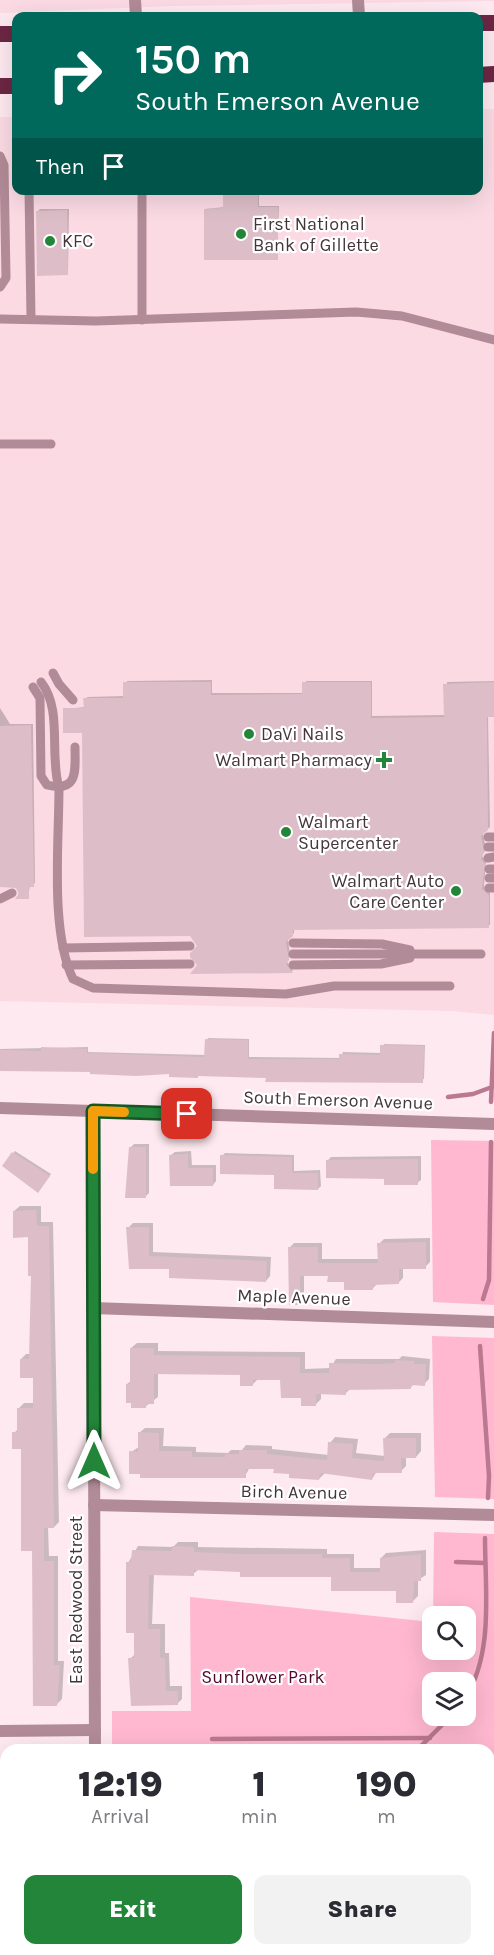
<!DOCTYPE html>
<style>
body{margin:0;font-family:Karla,sans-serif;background:#f2f2f3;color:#2b2b33;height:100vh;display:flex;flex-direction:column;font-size:22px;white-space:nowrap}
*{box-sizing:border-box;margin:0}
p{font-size:20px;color:#7c7c81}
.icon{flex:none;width:33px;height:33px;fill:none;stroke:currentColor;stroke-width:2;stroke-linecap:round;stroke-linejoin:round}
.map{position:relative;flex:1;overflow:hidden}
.sheet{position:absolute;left:0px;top:1744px;width:495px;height:212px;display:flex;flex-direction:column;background:#fff;border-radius:18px 18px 0 0;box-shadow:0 6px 24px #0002}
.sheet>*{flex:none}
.banner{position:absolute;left:12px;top:12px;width:471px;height:183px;border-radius:12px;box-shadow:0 6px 24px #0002;background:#00695c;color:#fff;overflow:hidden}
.tools{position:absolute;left:422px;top:1606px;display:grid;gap:12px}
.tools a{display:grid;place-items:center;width:54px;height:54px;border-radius:12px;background:#fff;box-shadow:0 6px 24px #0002;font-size:30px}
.pin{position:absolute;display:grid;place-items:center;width:51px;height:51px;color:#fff;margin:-26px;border-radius:12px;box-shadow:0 3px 9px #0006}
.me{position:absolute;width:66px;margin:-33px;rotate:0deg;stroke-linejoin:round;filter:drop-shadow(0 0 4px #0008)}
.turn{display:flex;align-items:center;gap:21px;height:126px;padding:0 24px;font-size:27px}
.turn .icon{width:78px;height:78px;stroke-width:2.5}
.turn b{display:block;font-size:42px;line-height:51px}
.then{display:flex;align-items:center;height:57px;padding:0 24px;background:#0003;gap:12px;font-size:22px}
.eta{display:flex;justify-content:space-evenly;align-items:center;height:102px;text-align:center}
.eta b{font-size:36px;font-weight:800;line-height:42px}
.action{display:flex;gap:12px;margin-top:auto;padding:12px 24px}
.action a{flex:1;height:69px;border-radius:12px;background:#228539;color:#fff;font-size:24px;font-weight:800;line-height:69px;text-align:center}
.action a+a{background:#f2f2f3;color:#2b2b33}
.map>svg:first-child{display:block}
.built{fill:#fbdae4}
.green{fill:#ffb8d0;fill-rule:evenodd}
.shadow{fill:#0003}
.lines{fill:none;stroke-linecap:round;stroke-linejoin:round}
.stream{stroke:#ba7990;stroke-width:4.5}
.building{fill:#ddbec8}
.service{stroke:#b18b97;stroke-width:9}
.minor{stroke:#b18b97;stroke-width:12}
.trunk{stroke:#6c2644;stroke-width:16}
.route-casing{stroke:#165625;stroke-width:15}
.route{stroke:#228539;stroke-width:10}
.slow{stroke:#f59e0b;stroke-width:10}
.poi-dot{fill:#228539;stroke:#fff;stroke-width:2}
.labels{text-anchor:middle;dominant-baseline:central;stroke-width:4.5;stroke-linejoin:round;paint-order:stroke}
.poi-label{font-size:18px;fill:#43363a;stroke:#fff;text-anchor:start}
.street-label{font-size:18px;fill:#43363a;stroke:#fff}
.park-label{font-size:18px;fill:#54072e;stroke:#fff}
</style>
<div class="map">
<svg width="494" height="1955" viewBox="0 0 494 1955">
<rect width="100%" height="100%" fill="#fde9ef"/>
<g class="built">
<polygon points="0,0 494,0 494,1 171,6 0,13"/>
<polygon points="479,109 494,109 494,1015 452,1011 0,1001 0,117 16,117 16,190 478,190"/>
</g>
<g class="green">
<polygon points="431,1140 494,1141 494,1305 433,1302"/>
<polygon points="432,1336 494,1338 494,1499 435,1497"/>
<path d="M434,1532l60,2v368l-5,6v-158h-298v-3l-79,1v-37h79l-1,-114 242,25v28h33v-33h-32zM432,1683h33v33h-33z"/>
<polygon points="193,1950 450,1950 445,1955 193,1955"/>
</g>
<g class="shadow">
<polygon points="224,190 259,190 259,206 279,206 277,258 205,209 225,207"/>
<polygon points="40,209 69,209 68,274 38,211"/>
<polygon points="212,680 212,693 304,693 306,681 372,681 372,716 445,715 447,682 494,681 494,715 488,716 490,827 483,833 486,849 482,856 486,861 484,886 490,893 490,925 294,928 294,933 288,939 290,956 287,962 293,971 193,972 199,964 199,947 84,732 65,709 85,707 87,697 125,696 127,681"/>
<polygon points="0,708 10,724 33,724 35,883 30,885 28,898 17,898 20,890 12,885 0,885"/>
<polygon points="208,1038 249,1039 249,1057 341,1058 343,1052 381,1053 384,1044 425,1045 424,1079 0,1069 0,1049 88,1047 88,1052 206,1055"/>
<polygon points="134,1144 149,1144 149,1193 145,1197 131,1147"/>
<polygon points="15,1151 51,1174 40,1189 4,1166"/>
<polygon points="191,1151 192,1165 216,1165 216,1181 213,1185 171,1185 171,1155 175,1152"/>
<polygon points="225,1153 294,1155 294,1171 320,1170 321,1186 318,1189 222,1156"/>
<polygon points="421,1156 421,1180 417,1183 328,1160 331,1157"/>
<polygon points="20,1206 41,1206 41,1222 53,1222 59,1522 54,1527 48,1527 49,1556 58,1556 58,1661 64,1661 62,1699 57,1704 23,1447 14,1433 19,1428 19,1408 24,1403 35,1403 34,1376 21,1359 26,1354 31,1354 33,1275 30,1236 14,1211"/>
<polygon points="133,1223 153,1223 153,1252 271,1257 270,1276 266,1281 170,1268 131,1268 128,1228"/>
<polygon points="430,1238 430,1262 425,1267 403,1267 403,1278 398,1283 378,1283 373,1288 329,1274 304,1275 304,1299 299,1304 289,1248 294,1243 322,1243 322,1259 379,1259 379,1244 384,1239"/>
<polygon points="137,1343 158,1343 158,1351 305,1352 305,1369 330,1368 336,1359 399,1359 402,1356 430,1359 429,1379 424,1384 414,1384 410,1388 350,1389 346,1393 321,1393 321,1399 316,1404 282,1378 258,1379 253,1384 241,1374 158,1373 158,1397 146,1406 127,1384 131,1381 131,1348"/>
<polygon points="145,1428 164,1428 163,1446 196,1447 196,1452 228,1453 231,1450 242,1450 246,1445 272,1446 272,1449 329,1455 330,1443 335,1437 358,1439 356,1453 385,1456 385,1438 390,1433 421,1433 421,1451 416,1457 406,1457 406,1466 401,1471 377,1471 372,1479 325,1473 319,1479 275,1467 250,1467 245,1476 141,1472 131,1452 139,1447 139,1433"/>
<polygon points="178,1542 198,1542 198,1547 327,1549 327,1554 354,1554 354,1568 381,1568 381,1558 386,1553 426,1550 426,1575 418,1580 418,1596 413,1601 398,1589 333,1576 199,1569 193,1574 154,1574 152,1624 165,1624 165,1653 169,1653 170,1686 182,1686 182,1699 177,1704 130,1659 135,1654 135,1632 128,1563 138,1546 173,1547"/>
<polygon points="34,1950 62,1950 62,1955 35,1955"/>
<rect x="128" y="1950" width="31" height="5"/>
</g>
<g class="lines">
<g class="stream">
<polyline points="448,1097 473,1094 492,1087"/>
<polyline points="491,1102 494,1033"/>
<polyline points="483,1299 489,1280 491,1142"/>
<polyline points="480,1346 489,1476 488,1498"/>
<polyline points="456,1562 485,1563"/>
<path d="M465,1699c29,-47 20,-108 20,-161"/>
<polyline points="212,1739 430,1738"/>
<polyline points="417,1750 451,1716"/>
<polyline points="292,1955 292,1950"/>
</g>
</g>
<g class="building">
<polygon points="223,190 258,190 258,207 278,207 278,260 204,260 204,209 223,208"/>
<polygon points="67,210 68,275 37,276 36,211"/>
<polygon points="123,682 211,682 211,695 302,694 302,682 371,682 371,718 444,717 443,684 494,682 494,717 487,717 488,830 481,836 484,852 481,859 485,864 482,889 489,895 489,928 293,930 293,936 286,942 289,960 286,964 293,973 190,974 197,965 190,957 190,953 197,946 190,936 84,937 82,733 63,733 63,708 84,708 83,698 123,698"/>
<polygon points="31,725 34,887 29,887 29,899 15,899 19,894 16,888 0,887 0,726"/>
<polygon points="205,1039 248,1040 248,1059 339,1059 339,1054 380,1055 380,1045 424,1046 423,1083 265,1082 266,1078 198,1076 198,1078 169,1077 169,1074 136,1076 90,1074 90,1072 0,1071 0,1050 41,1051 41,1047 87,1049 87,1053 204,1057"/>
<polygon points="129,1147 146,1147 146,1198 125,1198"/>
<polygon points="12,1152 50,1176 38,1193 2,1166"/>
<polygon points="188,1154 188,1168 213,1168 213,1186 170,1186 169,1155"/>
<polygon points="220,1155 292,1157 292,1173 318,1173 318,1190 274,1189 274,1175 220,1174"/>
<polygon points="384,1159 418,1159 418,1185 384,1185 384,1179 326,1178 326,1160"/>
<polygon points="36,1210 37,1226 49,1226 54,1528 44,1528 44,1561 54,1561 54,1665 60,1665 57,1706 33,1706 32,1551 21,1551 21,1449 12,1449 12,1432 17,1432 17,1408 33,1408 33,1378 20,1378 20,1359 29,1359 31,1276 28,1276 28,1237 13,1238 13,1211"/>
<polygon points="126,1227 149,1227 149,1256 267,1261 266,1282 169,1278 169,1269 129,1269"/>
<polygon points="426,1242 426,1269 399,1269 399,1284 373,1285 373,1290 344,1290 344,1282 327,1282 328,1276 300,1276 300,1305 289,1305 288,1247 318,1247 318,1263 378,1263 377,1243"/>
<polygon points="130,1348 154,1348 154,1355 300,1357 300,1373 329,1373 329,1363 378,1364 395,1363 395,1360 414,1361 414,1364 426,1364 425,1386 411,1385 411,1389 346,1390 346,1395 316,1394 316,1406 301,1406 301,1398 281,1398 280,1380 253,1380 253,1386 240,1386 240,1375 154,1374 154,1404 146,1404 146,1408 131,1408 131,1403 126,1403 126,1384 130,1384"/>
<polygon points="138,1432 159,1433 159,1451 192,1451 192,1457 225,1457 225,1454 239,1454 239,1450 267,1450 267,1454 327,1460 328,1442 353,1444 352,1458 384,1461 383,1438 416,1438 416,1458 401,1458 402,1473 373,1473 372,1480 320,1473 319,1480 289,1478 289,1474 273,1473 274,1469 246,1469 246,1478 140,1478 140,1474 129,1474 129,1451 138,1452"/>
<polygon points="172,1546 194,1547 194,1552 240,1554 322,1554 322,1558 350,1558 350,1572 380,1572 380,1558 421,1554 421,1581 414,1581 413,1603 396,1603 396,1591 331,1591 331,1577 240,1577 240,1572 194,1570 194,1576 149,1575 148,1629 160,1629 160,1658 165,1658 166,1691 178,1691 178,1705 131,1706 128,1658 134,1658 134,1633 126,1633 126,1562 131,1562 132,1550 172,1551"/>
</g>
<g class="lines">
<g class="service">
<polyline points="0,156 4,165 6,278 0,287"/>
<polyline points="29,190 31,318"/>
<polyline points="0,319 96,321 356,312 402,316 494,340"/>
<polyline points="142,320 142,190"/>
<polyline points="0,444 51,444"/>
<polyline points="53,673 59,684 73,700"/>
<path d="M41,682c22,28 8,72 18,106 0,55 -9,143 14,191l20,9 193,6 48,-8h116"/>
<path d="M33,687l7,11 1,78 6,9c32,8 28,-15 28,-38"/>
<polyline points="488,837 494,837"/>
<polyline points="488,847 494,847"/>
<polyline points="488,858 494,857"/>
<polyline points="489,869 494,869"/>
<polyline points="489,878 494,878"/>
<polyline points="489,888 494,888"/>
<polyline points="0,899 12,893"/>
<polyline points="293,943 382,944 410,950"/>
<polyline points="63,948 190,946"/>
<polyline points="293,954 481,954"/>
<polyline points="66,965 190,964"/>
<polyline points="293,965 381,964 410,958"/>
</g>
<g class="minor">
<polyline points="135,0 136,16"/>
<polyline points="358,0 359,16"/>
<polyline points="0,1108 494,1124"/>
<polyline points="93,1111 95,1750"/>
<polyline points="93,1308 494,1322"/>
<polyline points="94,1505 494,1515"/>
<polyline points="0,1731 95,1730"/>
<polyline points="96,1950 96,1955"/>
</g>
<g class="trunk">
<polyline points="478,23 494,23"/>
<polyline points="0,34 16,34"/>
<polyline points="478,75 494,74"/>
<polyline points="0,86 16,86"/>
</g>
</g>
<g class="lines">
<defs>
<polyline id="route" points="94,1461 93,1111 187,1114"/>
</defs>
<use href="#route" class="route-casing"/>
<use href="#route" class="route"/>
<polyline class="slow" points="93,1169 93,1111 124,1112"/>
</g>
<g class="poi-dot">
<circle cx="241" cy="234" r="6"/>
<circle cx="50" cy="241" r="6"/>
<circle cx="249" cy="734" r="6"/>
<path d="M381 751h6v6h6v6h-6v6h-6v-6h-6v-6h6z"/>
<circle cx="286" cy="832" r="6"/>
<circle cx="456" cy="891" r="6"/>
</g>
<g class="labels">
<g class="poi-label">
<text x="253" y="224">First National<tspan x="253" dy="21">Bank of Gillette</tspan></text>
<text x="62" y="241">KFC</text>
<text x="261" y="734">DaVi Nails</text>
<text x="372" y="760" text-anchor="end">Walmart Pharmacy</text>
<text x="298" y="822">Walmart<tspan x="298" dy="21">Supercenter</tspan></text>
<text x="444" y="881" text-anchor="end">Walmart Auto<tspan x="444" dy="21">Care Center</tspan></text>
</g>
<g class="street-label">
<text transform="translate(338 1100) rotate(2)">South Emerson Avenue</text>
<text transform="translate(294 1297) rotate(2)">Maple Avenue</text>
<text transform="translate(294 1492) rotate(1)">Birch Avenue</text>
<text transform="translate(76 1600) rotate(-90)">East Redwood Street</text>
</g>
<g class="park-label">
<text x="263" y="1677">Sunflower Park</text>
</g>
</g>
</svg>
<div class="tools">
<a><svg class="icon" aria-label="search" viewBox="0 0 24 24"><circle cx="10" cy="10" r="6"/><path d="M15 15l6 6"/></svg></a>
<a><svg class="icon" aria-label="layers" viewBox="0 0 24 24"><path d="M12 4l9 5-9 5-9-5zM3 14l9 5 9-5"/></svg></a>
</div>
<div class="pin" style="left:187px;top:1114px;background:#d93025"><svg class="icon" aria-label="arrive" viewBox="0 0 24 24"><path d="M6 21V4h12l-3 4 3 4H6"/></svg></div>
<svg class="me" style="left:94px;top:1461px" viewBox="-20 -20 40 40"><path d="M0-17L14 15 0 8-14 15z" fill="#228539" stroke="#fff" stroke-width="4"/></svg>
<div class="banner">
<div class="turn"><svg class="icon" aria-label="right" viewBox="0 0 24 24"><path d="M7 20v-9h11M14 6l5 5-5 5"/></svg><div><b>150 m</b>South Emerson Avenue</div></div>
<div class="then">Then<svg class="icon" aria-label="arrive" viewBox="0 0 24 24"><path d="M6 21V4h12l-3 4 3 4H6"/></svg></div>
</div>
<section class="sheet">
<div class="eta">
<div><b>12:19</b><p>Arrival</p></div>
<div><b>1</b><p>min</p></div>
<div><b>190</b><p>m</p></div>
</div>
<div class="action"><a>Exit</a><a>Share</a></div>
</section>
</div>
